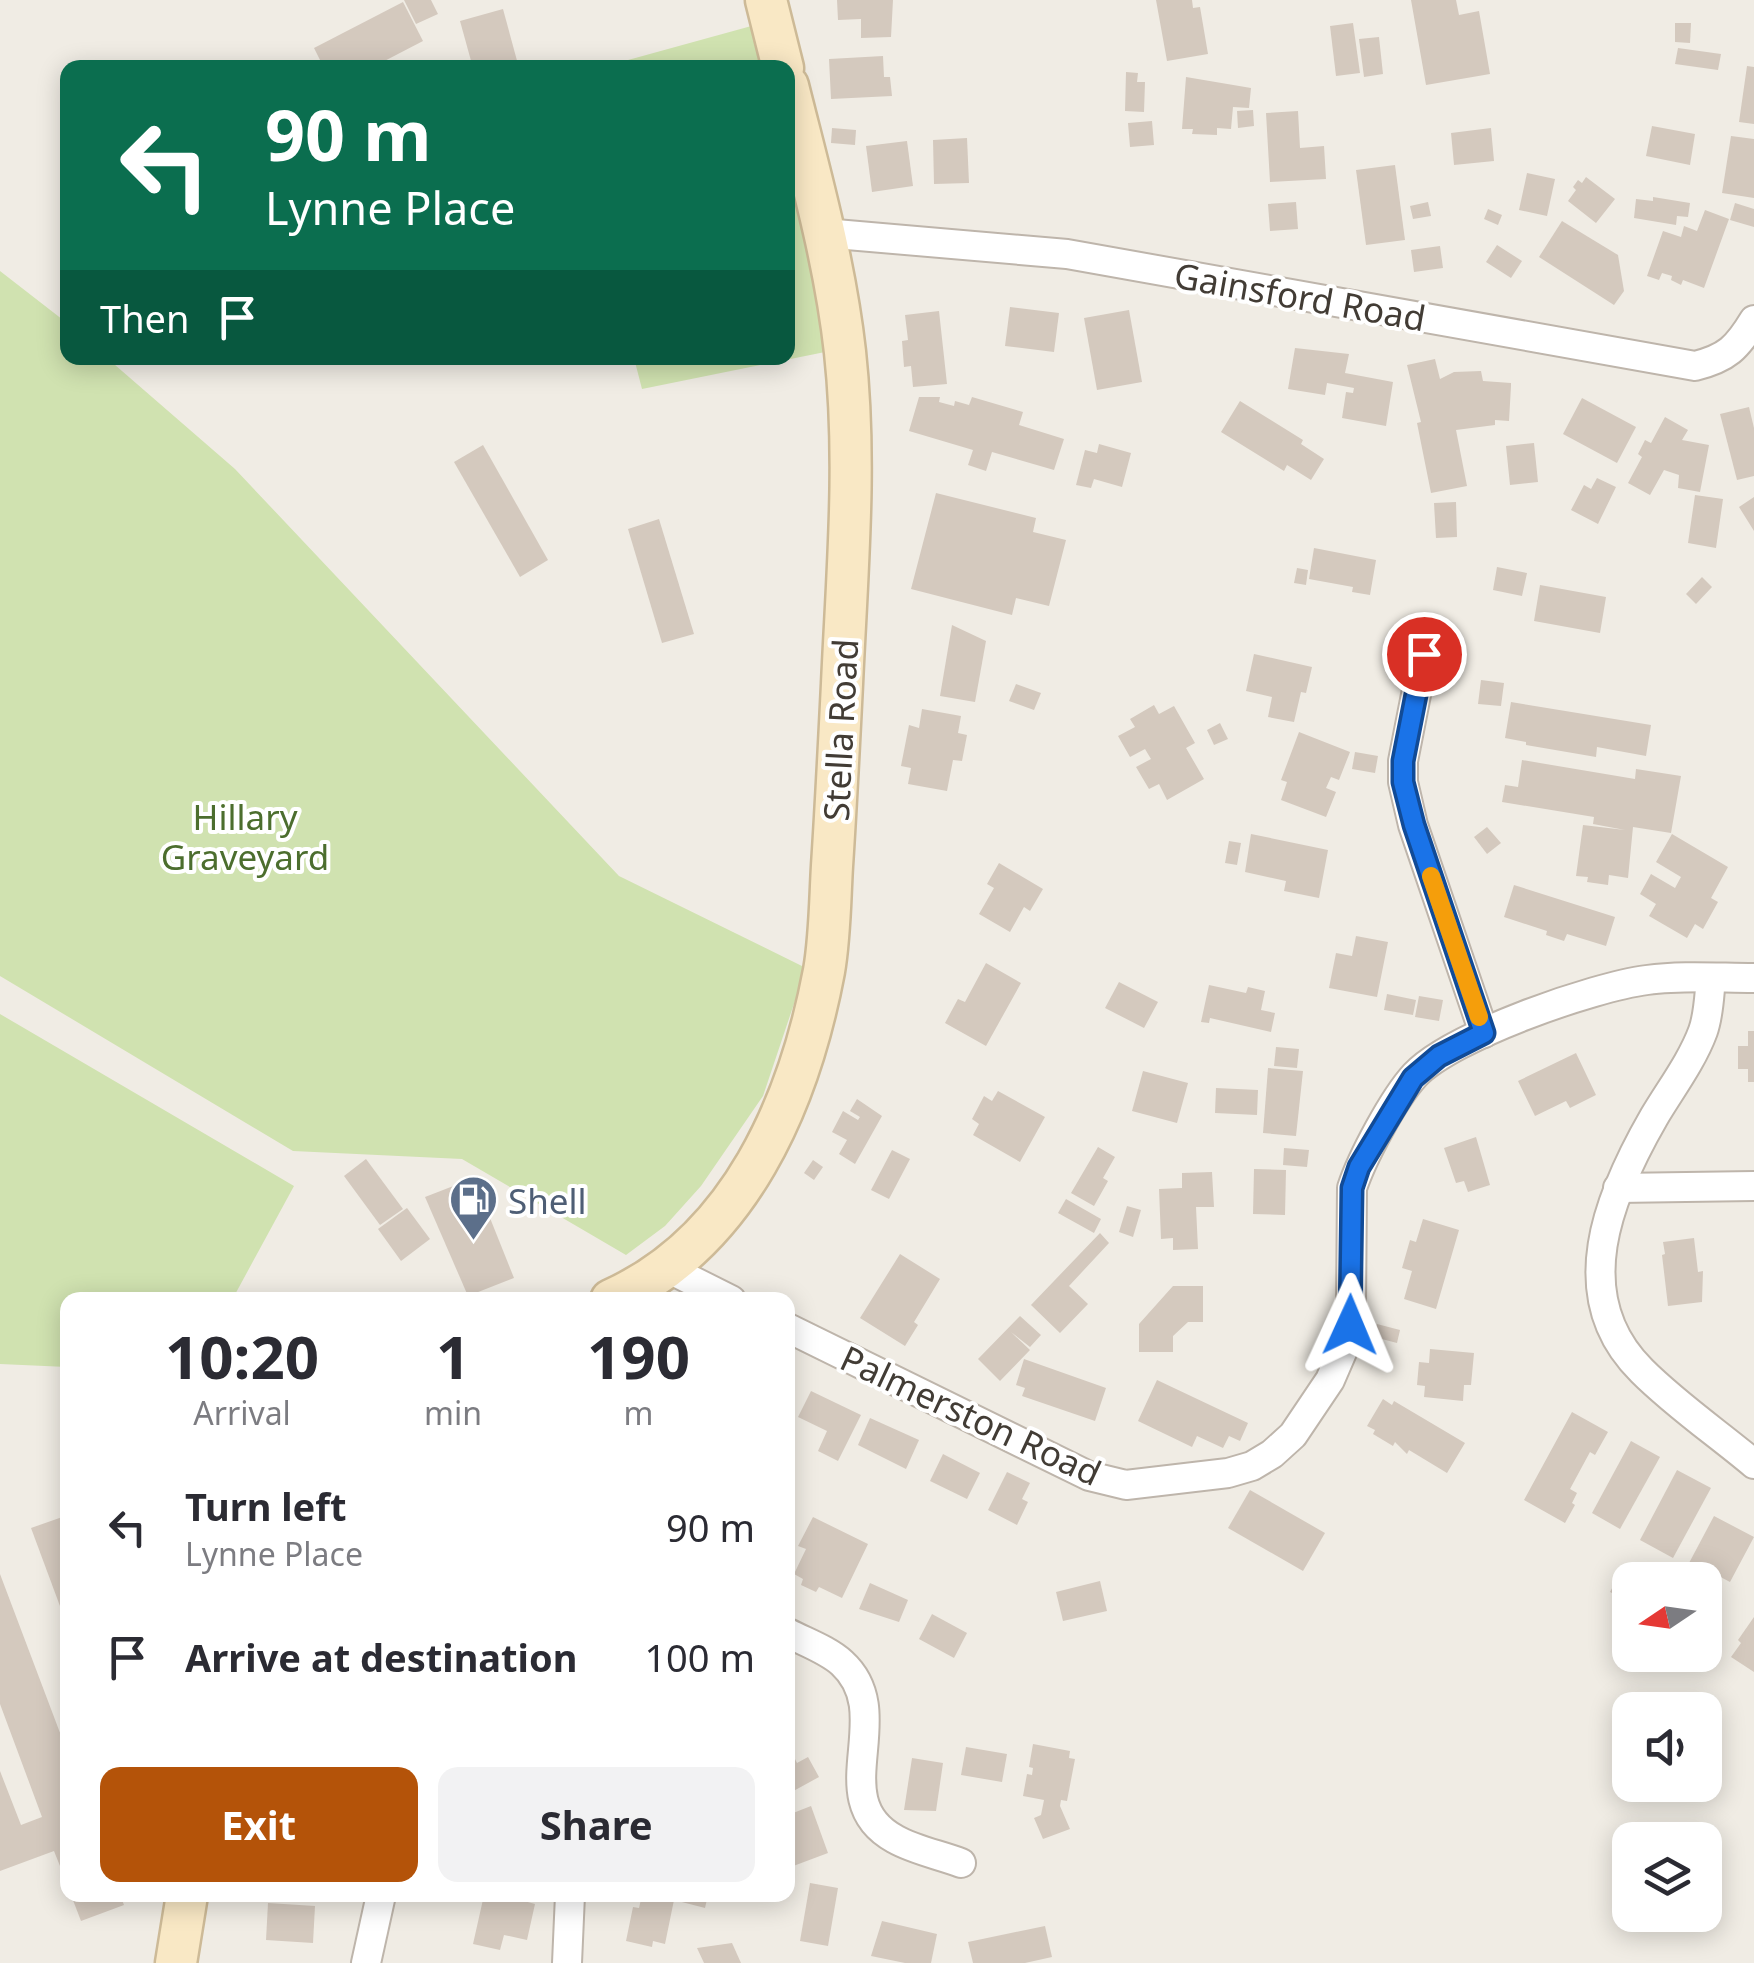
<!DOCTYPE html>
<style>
body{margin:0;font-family:"Noto Sans",sans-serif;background:#f2f2f3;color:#2b2b33;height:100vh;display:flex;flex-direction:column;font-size:38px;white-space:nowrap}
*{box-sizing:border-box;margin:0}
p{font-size:32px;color:#7c7c81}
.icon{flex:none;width:55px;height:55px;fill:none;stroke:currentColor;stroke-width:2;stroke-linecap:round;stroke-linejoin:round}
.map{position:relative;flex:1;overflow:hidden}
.side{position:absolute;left:60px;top:1292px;width:735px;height:610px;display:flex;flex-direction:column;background:#fff;border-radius:20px;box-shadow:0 5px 25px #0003}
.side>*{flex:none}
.banner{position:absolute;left:60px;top:60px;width:735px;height:305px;border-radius:20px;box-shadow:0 5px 25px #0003;background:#0b6e4f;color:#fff;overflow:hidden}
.needle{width:65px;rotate:257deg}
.fabs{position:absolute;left:1612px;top:1562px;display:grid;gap:20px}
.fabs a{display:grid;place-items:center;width:110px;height:110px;border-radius:20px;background:#fff;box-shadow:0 5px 25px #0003;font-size:50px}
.pin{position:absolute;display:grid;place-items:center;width:85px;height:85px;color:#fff;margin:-42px;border:5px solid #fff;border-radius:50%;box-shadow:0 2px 10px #0007}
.me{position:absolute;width:110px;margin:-55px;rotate:1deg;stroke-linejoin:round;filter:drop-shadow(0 0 8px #0008)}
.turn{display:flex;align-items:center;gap:35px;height:210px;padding:0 40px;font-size:45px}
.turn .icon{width:130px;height:130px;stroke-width:2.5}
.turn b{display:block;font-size:70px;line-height:85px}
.then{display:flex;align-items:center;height:95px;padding:0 40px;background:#0003;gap:20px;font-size:38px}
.eta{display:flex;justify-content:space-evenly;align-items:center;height:170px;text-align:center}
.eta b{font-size:60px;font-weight:700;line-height:70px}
.primary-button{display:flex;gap:20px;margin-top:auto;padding:20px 40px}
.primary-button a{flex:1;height:115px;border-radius:20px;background:#b45309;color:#fff;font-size:40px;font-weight:700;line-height:115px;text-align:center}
.primary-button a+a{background:#f2f2f3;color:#2b2b33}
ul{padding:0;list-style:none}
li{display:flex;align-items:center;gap:30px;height:130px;padding:0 40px}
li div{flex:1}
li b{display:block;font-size:38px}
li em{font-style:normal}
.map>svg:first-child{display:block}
.green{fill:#d0e2b0}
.building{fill:#d4c9be}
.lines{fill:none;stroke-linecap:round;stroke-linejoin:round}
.street-casing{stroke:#beb5ab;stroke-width:32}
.secondary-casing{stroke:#cdba97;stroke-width:45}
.street{stroke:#fff;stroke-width:28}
.secondary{stroke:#f9e8c5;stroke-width:40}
.route-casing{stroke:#114b97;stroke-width:25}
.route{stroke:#1a73e8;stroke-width:18}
.slow{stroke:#f59e0b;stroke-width:18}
.labels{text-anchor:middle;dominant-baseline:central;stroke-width:8;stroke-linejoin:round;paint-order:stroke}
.street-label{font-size:35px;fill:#423c35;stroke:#fff}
.park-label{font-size:35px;fill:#4c6e2e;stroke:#fff}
.service-label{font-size:35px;fill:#4e5e75;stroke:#fff;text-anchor:start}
</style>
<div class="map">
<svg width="1754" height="1963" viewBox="0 0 1754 1963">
<rect width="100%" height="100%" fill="#f0ece4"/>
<g class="green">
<polygon points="755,25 765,68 599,68"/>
<polygon points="788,165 830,351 642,389 634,358 788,358"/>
<polygon points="0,271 67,323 68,358 107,358 235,469 619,876 806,968 763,1096 701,1186 665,1226 626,1255 462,1159 293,1151 0,976"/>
<polygon points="0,1014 294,1186 232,1300 68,1300 67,1367 0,1364"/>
</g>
<g class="building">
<polygon points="404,0 431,0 438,14 416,24"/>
<polygon points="837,0 893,0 891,37 861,38 861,19 838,20"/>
<polygon points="1156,0 1192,0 1193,8 1200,7 1208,54 1167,61"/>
<polygon points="1411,0 1456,0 1459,15 1479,11 1490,74 1426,85"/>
<polygon points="403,2 423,41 371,68 324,68 314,48"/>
<polygon points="503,9 519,68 473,68 460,21"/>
<polygon points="1353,23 1360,73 1336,76 1330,26"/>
<polygon points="1675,23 1691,23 1690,43 1675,42"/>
<polygon points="1379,37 1383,74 1364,77 1359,39"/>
<polygon points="1678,48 1721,54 1718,70 1675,64"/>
<polygon points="883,56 884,77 890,77 892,96 831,99 829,59"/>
<polygon points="1747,66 1754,67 1754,124 1739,122"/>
<polygon points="1126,72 1138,73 1137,82 1145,82 1144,112 1125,111"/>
<polygon points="1186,77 1251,88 1249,108 1233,107 1231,129 1217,128 1217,135 1192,134 1193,129 1182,129"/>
<polygon points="1253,110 1254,126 1238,128 1237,111"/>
<polygon points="1298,111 1300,148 1324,146 1326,179 1270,182 1266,113"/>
<polygon points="1152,121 1154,145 1130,147 1128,123"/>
<polygon points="1652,126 1695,134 1690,165 1646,156"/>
<polygon points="832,128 856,130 855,145 831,143"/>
<polygon points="1491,128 1494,161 1454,165 1451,133"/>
<polygon points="1731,136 1754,139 1754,198 1722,193"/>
<polygon points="967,138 969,183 934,184 933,140"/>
<polygon points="907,141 913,186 872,192 866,146"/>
<polygon points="1395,165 1405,240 1366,245 1356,170"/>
<polygon points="1527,173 1555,179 1547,216 1519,210"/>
<polygon points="1586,177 1615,199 1596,223 1568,201 1576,190 1573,187 1578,180 1582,183"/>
<polygon points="1653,197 1690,203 1688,217 1677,216 1676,225 1634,218 1636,199 1653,201"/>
<polygon points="1296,202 1298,229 1270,231 1268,204"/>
<polygon points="1428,202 1431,216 1413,219 1410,206"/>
<polygon points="1735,203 1754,209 1754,227 1730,220"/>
<polygon points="1488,209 1502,215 1498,225 1484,219"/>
<polygon points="1705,210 1729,219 1704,288 1683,280 1681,285 1671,280 1672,276 1662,273 1659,280 1647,276 1663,231 1681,237 1684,226 1697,231"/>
<polygon points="1562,221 1618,255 1624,291 1614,305 1539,257"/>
<polygon points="1497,245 1522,261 1511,278 1486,262"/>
<polygon points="1440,246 1443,268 1414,272 1411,250"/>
<polygon points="1010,307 1059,313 1054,352 1005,346"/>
<polygon points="1129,310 1142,382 1097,390 1084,318"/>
<polygon points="939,311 947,384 913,387 911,366 904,367 902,341 908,340 905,315"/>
<polygon points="1295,348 1349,354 1345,373 1393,382 1386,426 1342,418 1346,392 1353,393 1354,388 1327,383 1325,395 1288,389"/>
<polygon points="1435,359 1440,379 1454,372 1481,371 1483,381 1511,383 1511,386 1509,421 1495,420 1495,425 1456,430 1467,486 1431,493 1417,423 1421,422 1407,365"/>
<polygon points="919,397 940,397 939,402 954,406 955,401 969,405 972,397 1023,412 1019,425 1064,439 1054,470 992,452 986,471 968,465 973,450 909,431"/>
<polygon points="1582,398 1636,427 1617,463 1563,434"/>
<polygon points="1240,401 1303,440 1301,444 1324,459 1311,480 1287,465 1284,471 1221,432"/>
<polygon points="1749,407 1754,428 1754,476 1737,480 1720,414"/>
<polygon points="1665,417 1688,430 1682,440 1709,445 1700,492 1678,488 1679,475 1664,470 1650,495 1628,483 1642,457 1638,454 1645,440 1651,443"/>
<polygon points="1534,443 1538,482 1510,485 1506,446"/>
<polygon points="1099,444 1131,453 1122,487 1094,479 1091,488 1076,485 1085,450 1097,453"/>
<polygon points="483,445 548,560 520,577 454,462"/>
<polygon points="1597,478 1616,487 1598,524 1571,510 1584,485 1591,489"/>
<polygon points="936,493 1036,518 1033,532 1066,540 1049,606 1016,598 1012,615 911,589"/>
<polygon points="1695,495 1723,499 1716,548 1688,543"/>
<polygon points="1754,497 1754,531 1739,507"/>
<polygon points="1456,502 1457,537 1436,538 1434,503"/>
<polygon points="659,519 694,634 662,643 628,529"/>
<polygon points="1314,548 1376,560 1370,595 1352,592 1353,587 1309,579"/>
<polygon points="1497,567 1527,573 1522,596 1493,590"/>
<polygon points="1297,568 1308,570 1306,585 1294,583"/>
<polygon points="1702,577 1712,587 1696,604 1686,594"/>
<polygon points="1540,585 1606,597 1600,633 1534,621"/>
<polygon points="952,625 986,641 975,702 940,696"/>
<polygon points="1254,654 1312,667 1306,693 1301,692 1294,722 1268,717 1272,697 1246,691"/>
<polygon points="1481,680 1504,683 1501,706 1478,704"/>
<polygon points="1016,684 1041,693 1034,710 1009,701"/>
<polygon points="1511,702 1651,725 1646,756 1597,747 1596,757 1526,745 1526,742 1505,738"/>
<polygon points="1154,705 1159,714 1174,706 1195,743 1186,748 1204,779 1167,800 1159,784 1149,789 1136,767 1151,759 1145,749 1130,757 1118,736 1135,727 1130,719"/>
<polygon points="922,709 961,716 958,733 967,735 962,761 953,760 947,791 908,784 911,768 901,766 909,725 919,728"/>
<polygon points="1220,723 1228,739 1214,745 1207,730"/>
<polygon points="1299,732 1350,752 1339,780 1331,777 1326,788 1336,792 1326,817 1281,800 1287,782 1281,780"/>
<polygon points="1355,752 1378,756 1375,773 1352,769"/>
<polygon points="1522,760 1635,779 1636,769 1681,776 1671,833 1633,827 1628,878 1609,875 1608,885 1587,882 1588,877 1576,876 1583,825 1625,830 1593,824 1594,817 1502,802 1505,785 1518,787"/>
<polygon points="1487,827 1501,843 1487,854 1474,837"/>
<polygon points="1251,834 1328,850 1319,898 1284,891 1286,881 1245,872"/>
<polygon points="1672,834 1728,867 1711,898 1718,902 1703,929 1695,924 1687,938 1649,916 1656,904 1640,894 1651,874 1675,888 1681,877 1656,862"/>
<polygon points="1229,841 1241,843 1237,865 1225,863"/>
<polygon points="999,863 1043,889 1030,911 1024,907 1010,932 979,914 994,888 987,884"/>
<polygon points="1514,885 1615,917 1606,946 1567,934 1564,941 1546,935 1547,931 1504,917"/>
<polygon points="1356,936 1388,942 1377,997 1329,988 1336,953 1352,956"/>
<polygon points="986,963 1021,983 986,1046 945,1023 958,999 965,1002"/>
<polygon points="1119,982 1158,1002 1144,1028 1105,1008"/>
<polygon points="1209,985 1246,993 1248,987 1265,991 1261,1010 1275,1013 1271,1032 1210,1018 1209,1023 1201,1022"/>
<polygon points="1387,994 1416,1000 1413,1015 1384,1010"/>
<polygon points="1419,996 1443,1000 1439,1021 1415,1017"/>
<polygon points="1748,1031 1754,1031 1754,1082 1748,1082 1748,1069 1738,1069 1738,1046 1748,1046"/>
<polygon points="1276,1047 1299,1049 1297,1068 1274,1066"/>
<polygon points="1576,1053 1596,1095 1570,1108 1566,1101 1535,1116 1518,1081"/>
<polygon points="1268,1068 1303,1071 1296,1136 1263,1133"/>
<polygon points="1143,1071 1188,1083 1177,1123 1132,1111"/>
<polygon points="1216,1088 1258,1090 1257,1115 1215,1113"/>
<polygon points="998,1091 1045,1117 1020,1162 973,1135 979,1124 972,1119 984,1096 992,1101"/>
<polygon points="857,1099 882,1116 855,1164 839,1154 847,1140 832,1132 843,1111 858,1120 860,1117 850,1111"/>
<polygon points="1476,1137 1490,1185 1468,1192 1464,1181 1456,1183 1444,1148"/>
<polygon points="1098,1147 1115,1157 1103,1178 1108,1181 1094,1206 1071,1193"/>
<polygon points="1284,1148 1309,1150 1307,1167 1283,1165"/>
<polygon points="892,1150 910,1159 889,1199 871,1190"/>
<polygon points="366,1159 403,1209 380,1225 344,1176"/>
<polygon points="813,1160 823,1167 814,1180 804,1173"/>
<polygon points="1254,1169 1286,1170 1285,1215 1253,1214"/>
<polygon points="1212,1172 1214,1207 1196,1207 1198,1249 1173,1250 1173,1238 1161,1239 1159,1189 1182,1188 1182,1173"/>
<polygon points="474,1178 514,1278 468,1296 425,1197"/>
<polygon points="1066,1199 1101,1219 1094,1233 1058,1213"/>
<polygon points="1127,1206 1141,1210 1133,1237 1119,1232"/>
<polygon points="407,1208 430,1239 401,1261 378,1229"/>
<polygon points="1423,1219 1459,1230 1436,1309 1404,1299 1412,1271 1402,1268 1410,1240 1416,1242"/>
<polygon points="1100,1233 1109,1243 1069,1286 1088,1304 1060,1333 1031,1305"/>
<polygon points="1694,1238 1698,1272 1703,1271 1702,1302 1668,1306 1662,1255 1665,1254 1663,1242"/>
<polygon points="900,1254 940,1279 914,1322 918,1325 905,1346 860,1318"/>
<polygon points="1173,1286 1203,1286 1203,1322 1188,1322 1173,1336 1173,1352 1139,1352 1139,1324"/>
<polygon points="1020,1316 1041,1335 1030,1347 1011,1332 1030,1350 1000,1381 978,1359"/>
<polygon points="1377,1324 1400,1330 1397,1343 1374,1337"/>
<polygon points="1430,1349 1474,1353 1471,1385 1464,1385 1463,1401 1424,1397 1425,1386 1417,1385 1419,1362 1429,1363"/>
<polygon points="1024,1359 1106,1388 1095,1421 1022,1396 1025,1388 1016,1385"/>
<polygon points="1157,1380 1248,1423 1240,1441 1229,1436 1223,1448 1197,1436 1192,1447 1138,1421"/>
<polygon points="811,1391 861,1415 838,1461 818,1451 827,1431 798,1417"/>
<polygon points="1383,1399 1392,1405 1394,1401 1465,1443 1447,1473 1409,1450 1407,1454 1395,1442 1393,1446 1373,1434 1375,1430 1367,1426"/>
<polygon points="1572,1412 1608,1432 1595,1455 1590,1452 1570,1489 1577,1493 1572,1503 1575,1505 1565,1523 1524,1500"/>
<polygon points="870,1418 919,1440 906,1469 858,1445"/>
<polygon points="1631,1441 1660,1457 1620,1529 1592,1513"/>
<polygon points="943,1454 980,1473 967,1499 930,1481"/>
<polygon points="1677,1470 1711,1488 1673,1558 1640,1540"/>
<polygon points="1007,1472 1030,1483 1022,1499 1028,1502 1017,1525 988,1510"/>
<polygon points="1250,1490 1325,1533 1303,1571 1228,1528"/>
<polygon points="68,1515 68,1625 67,1625 31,1528"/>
<polygon points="1714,1516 1754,1537 1730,1582 1711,1572 1707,1580 1680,1580"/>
<polygon points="813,1517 868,1544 842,1598 819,1587 816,1592 801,1585 803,1579 794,1574 806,1549 798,1546"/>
<polygon points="1622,1570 1640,1580 1630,1580 1630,1602 1610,1592"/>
<polygon points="0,1574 68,1754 68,1886 54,1851 0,1871 0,1771 21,1825 42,1817 0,1704"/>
<polygon points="1100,1581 1107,1611 1063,1621 1056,1592"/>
<polygon points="870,1583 908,1600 899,1622 859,1609"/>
<polygon points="932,1614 967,1633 954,1658 919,1639"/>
<polygon points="1754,1617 1754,1672 1731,1657 1741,1643 1738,1640"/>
<polygon points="1033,1744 1070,1751 1069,1758 1075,1759 1067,1801 1061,1800 1060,1806 1070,1829 1043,1839 1034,1818 1041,1815 1044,1800 1023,1796 1027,1774 1032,1775 1033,1768 1029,1767"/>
<polygon points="788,1745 797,1763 808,1757 819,1777 788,1794"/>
<polygon points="966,1747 1007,1754 1002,1782 961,1775"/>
<polygon points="912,1758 943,1763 936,1811 904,1810"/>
<polygon points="811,1806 828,1853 788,1868 788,1815"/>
<polygon points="810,1883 838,1888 828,1946 800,1941"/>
<polygon points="71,1895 120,1895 124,1905 81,1921"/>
<polygon points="484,1895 513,1895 513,1898 535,1904 527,1940 504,1935 500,1950 473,1944"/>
<polygon points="642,1895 708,1895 705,1908 674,1900 665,1944 653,1941 652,1947 626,1941 633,1907 639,1908"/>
<polygon points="268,1903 315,1906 313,1943 266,1940"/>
<polygon points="882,1921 937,1934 931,1963 905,1963 871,1956"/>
<polygon points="1045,1926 1052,1957 1025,1963 973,1963 968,1942"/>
<polygon points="732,1943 741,1963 704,1963 697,1948"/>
</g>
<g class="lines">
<defs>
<g id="street">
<path d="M824,233l243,21 628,112c32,-8 42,-18 59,-46"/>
<polyline points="1424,654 1403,761 1403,782 1413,825 1484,1033"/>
<path d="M1711,978c-2,18 -2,36 -8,53 -11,30 -33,59 -49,86 -45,78 -88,179 -12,254 34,34 75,62 112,93"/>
<polyline points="1618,1188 1754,1186"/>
<polyline points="667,1268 731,1300"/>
<path d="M788,1328l301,148 37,9 102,-12 24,-7 20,-12 21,-19 37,-55 16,-37 5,-38 1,-117c10,-30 41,-89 63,-113 37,-39 178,-88 232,-95 35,-5 72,-2 107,-2"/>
<path d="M788,1633c17,9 40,17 54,30 57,52 -20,136 53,176 19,11 45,16 66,24"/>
<polyline points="366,1963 381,1895"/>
<polyline points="567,1963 570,1895"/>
</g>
<g id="secondary">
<polyline points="766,0 783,68"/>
<path d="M611,1300c129,-58 188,-197 213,-329 6,-34 6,-71 8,-105 4,-61 7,-121 10,-182 5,-110 15,-222 3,-332 -10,-90 -35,-178 -57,-266"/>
<polyline points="176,1963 187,1895"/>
</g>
</defs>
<use href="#street" class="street-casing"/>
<use href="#secondary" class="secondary-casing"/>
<use href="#street" class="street"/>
<use href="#secondary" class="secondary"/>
</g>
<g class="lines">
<defs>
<polyline id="route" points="1350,1325 1352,1188 1359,1167 1413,1078 1439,1056 1484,1033 1414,825 1403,782 1403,761 1424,654"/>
</defs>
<use href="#route" class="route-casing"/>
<use href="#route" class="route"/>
<polyline class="slow" points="1431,876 1479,1017"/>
</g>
<defs>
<symbol id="fuel-pin" viewBox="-11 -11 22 30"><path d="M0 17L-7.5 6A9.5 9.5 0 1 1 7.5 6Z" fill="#5c6f8a" stroke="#fff"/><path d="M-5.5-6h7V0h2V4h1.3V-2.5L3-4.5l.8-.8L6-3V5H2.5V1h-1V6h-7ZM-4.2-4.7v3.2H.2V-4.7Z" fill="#fff"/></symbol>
</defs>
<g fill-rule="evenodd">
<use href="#fuel-pin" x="446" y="1172" width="55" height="75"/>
</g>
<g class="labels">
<g class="street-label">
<text transform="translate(1300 296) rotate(10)">Gainsford Road</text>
<text transform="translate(840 730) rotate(-87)">Stella Road</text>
<text transform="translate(971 1415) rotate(25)">Palmerston Road</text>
</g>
<g class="park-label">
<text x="245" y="816">Hillary<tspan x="245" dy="40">Graveyard</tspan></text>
</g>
<g class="service-label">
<text x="508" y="1200">Shell</text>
</g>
</g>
</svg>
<div class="fabs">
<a><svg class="needle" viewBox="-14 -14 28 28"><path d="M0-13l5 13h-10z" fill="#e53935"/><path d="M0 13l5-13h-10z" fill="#7c7c81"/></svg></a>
<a><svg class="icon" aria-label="sound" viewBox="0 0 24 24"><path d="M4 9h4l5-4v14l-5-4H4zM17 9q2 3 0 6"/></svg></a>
<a><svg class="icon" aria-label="layers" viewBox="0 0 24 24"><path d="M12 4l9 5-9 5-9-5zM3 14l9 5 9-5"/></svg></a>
</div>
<div class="pin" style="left:1424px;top:654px;background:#d93025"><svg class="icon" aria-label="arrive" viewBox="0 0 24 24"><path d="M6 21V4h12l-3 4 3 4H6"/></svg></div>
<svg class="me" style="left:1350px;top:1325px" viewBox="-20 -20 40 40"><path d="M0-17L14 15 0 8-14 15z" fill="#1a73e8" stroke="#fff" stroke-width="4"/></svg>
<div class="banner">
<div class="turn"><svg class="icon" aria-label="left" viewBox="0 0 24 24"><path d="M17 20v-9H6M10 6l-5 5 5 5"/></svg><div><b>90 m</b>Lynne Place</div></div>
<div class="then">Then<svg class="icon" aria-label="arrive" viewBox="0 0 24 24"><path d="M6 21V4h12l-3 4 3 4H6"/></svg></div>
</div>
<section class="side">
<div class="eta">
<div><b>10:20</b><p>Arrival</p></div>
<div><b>1</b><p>min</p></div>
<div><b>190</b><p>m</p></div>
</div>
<ul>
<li><svg class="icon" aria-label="left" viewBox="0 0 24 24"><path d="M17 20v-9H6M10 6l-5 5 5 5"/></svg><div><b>Turn left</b><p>Lynne Place</p></div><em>90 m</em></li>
<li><svg class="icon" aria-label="arrive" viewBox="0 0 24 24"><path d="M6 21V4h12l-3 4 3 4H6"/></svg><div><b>Arrive at destination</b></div><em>100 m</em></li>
</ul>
<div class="primary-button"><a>Exit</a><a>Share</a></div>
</section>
</div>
